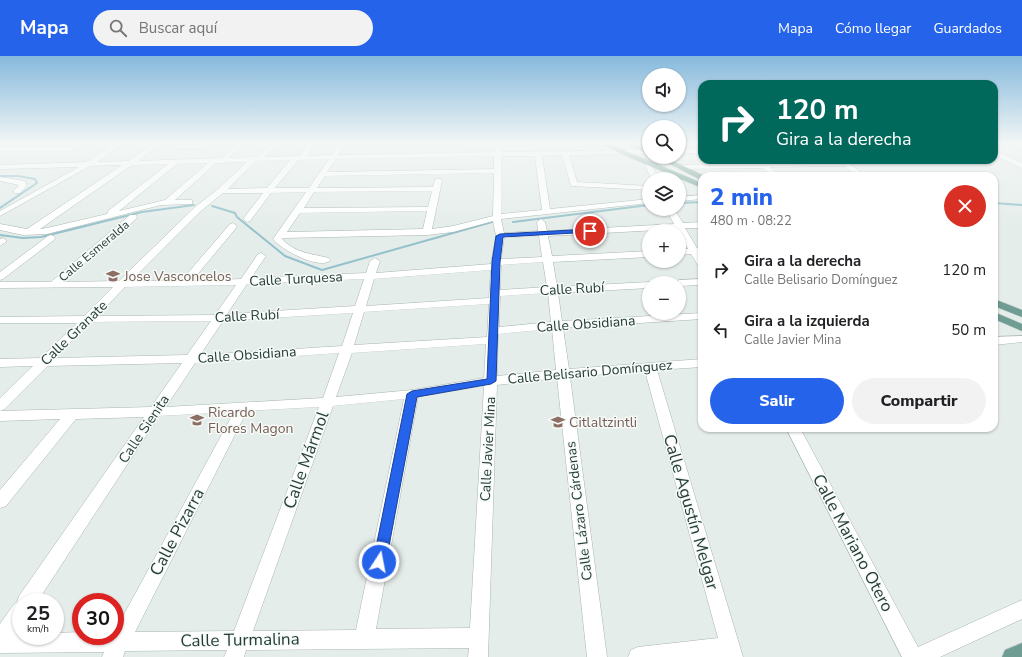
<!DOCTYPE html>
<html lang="es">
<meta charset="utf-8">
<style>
body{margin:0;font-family:"Nunito Sans",sans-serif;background:#f2f2f2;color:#202124;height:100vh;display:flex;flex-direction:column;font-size:15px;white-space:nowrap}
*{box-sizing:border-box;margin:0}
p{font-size:13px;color:#757577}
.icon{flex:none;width:22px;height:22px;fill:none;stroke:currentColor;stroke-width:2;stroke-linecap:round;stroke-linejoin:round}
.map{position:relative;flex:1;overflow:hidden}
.drawer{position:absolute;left:698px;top:116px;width:300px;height:260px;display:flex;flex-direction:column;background:#fff;border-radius:12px;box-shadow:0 1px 3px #0004}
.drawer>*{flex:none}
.banner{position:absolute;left:698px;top:24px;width:300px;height:84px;border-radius:12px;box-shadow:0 1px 3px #0004;background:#00695c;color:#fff;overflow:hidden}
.buttons{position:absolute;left:642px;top:12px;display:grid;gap:8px}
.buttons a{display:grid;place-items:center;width:44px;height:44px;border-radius:50%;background:#fff;box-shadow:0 1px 3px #0004;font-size:20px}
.speed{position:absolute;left:12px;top:537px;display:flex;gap:8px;font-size:20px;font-weight:700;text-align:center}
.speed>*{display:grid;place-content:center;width:52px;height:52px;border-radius:50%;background:#fff;box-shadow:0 1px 3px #0004;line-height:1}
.speed small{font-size:10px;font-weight:400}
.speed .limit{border:6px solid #d22;background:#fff;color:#111}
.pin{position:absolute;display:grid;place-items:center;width:34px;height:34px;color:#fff;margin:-17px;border:2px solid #fff;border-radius:50%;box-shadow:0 1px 4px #0007}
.me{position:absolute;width:44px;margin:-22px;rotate:11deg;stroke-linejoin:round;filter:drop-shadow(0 0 3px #0008)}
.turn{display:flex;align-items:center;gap:14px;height:84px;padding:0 12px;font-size:18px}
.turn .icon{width:52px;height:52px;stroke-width:2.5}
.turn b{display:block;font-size:28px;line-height:34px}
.round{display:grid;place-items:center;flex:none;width:42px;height:42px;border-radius:21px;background:#f2f2f2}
.summary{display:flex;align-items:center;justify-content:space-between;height:68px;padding:0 12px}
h1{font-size:24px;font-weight:800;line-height:30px;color:#2563eb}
.primary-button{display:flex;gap:8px;margin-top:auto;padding:8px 12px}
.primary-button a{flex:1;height:46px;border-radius:24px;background:#2563eb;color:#fff;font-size:16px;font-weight:800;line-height:46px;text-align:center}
.primary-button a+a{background:#f2f2f2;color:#202124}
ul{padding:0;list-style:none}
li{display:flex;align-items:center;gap:12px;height:60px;padding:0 12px}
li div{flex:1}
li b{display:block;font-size:15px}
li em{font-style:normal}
header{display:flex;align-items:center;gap:24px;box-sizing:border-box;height:56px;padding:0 20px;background:#2563eb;color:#fff}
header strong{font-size:19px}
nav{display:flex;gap:22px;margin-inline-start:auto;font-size:14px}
.search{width:280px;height:36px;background:#f2f2f2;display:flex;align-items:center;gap:10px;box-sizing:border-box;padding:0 14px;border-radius:22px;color:#757577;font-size:15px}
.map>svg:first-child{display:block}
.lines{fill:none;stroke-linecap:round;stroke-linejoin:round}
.stream{stroke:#94c1cb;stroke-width:2}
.minor-casing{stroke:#a8b5b1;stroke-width:1}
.major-casing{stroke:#c2c9c7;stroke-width:1}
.minor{fill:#fff;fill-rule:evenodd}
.major{fill:#6f9d93;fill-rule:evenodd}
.route{fill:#2563eb;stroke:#184099}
.labels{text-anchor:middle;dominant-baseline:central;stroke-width:3;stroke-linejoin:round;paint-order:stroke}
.far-street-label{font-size:12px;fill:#263d38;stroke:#f6faf8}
.education-label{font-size:14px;fill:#785e54;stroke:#f6faf8;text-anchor:start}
.street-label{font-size:14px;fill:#263d38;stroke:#f6faf8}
.near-street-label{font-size:17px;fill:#263d38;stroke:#f6faf8}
</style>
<header>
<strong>Mapa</strong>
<div class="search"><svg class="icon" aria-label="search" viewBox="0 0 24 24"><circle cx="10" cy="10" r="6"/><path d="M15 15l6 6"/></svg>Buscar aquí</div>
<nav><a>Mapa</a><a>Cómo llegar</a><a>Guardados</a></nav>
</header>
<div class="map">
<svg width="1022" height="601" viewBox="0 0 1022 601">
<rect width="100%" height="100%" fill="#e5edea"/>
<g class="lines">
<g class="stream">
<polyline points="0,120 18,120 35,123 37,127 0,152"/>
<polyline points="680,147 702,146"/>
<polyline points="994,147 1022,149"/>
<polyline points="212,150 235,157 237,161 285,200 322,214 492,166"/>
<polyline points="513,166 649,149"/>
<polyline points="0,179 23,182 41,181 142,156 194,149"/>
</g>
<defs>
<g id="minor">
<path d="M116,88h7l-26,18 31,-1 26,-17h7l-23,17 84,-3 14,-14h6l-13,14 29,-1 12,-13h6l-11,13 35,-1 8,-12h6l-7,12 24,-1 8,-11h6l-7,11 157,-3v-8h6v8l148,-2v4l-80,1 8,27 72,4v4l-78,-4 -9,-31 -20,1 8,53 99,-10v4l-148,16 3,14 34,-2 -1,-9 4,-3 4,3 2,9 127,-7 -8,-15h8l9,14 19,-1v6h-17l12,20 5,1v4l-2,1 2,3v11l-3,-1 -8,-13 -12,1v-6h9l-11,-20 -129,7 4,20 97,-5v6l-96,5 4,25 92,-5 4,1h-4v5l-91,5 4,28 140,-8v6l-139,9 6,41 133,-10v8l-45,3 86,287h-115l3,-7 7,-3 80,-9 -73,-267 -75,6 37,280h-20l-30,-279 -60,7 -9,272h-20l1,-9 -223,2 -2,7h-20l3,-7 -102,1 -2,6h-21l2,-5 -104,1v-29l14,-20 3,-2 2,-6 125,-179 -68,2 -70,87 -6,2v-18l60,-71 -60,2v-10l151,-4 31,-44 -134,3 -43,43 -5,2v-13l33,-32 -33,1v-8l41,-1 36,-35h-77v-6l84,-1 29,-29 -113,1v-6h51l79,-67h6l1,2 -1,2 -73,63 56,-1 76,-74 23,-18 29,-27 -31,1 -41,37h17v4l-31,1 -114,29 -24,1 -23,-5v-6l27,5 95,-64 -32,1 -90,50v-5l79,-44 -79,2v-4l87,-3zM494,100v13l-167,3 9,-13zM501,100h34l7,54 -41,4zM329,103l-20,29h-34l23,-28zM290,104l-23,28 -39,1 27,-28zM208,107l-43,37 -46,11 58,-47zM168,108l-60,47 -1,3 -60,14 -7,1 92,-64zM494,117l-1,43 -40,10 -21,3 10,-48 -1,-2h-6l-2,8 -116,1 8,-12zM432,135l-4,16 -124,1 10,-16zM306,136l-33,47c7,10 47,32 58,21l-2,-2c-17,-4 -34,-5 -47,-19l1,-1 144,-3 26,-3 40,-11 3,15 -5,28 -115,9 4,-12 -5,-3 -5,3 -4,12 -115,5 15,-22 -5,-3 -3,1 -17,25 -49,2 44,-53 1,-2 -4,-3 -3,1 -49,57h-50l70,-70 22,-18h40l-20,26 4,3 3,-1 21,-28zM427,155l-4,18 -136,3 13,-19zM539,180l3,21 -41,2 3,-21zM543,206l4,25 -47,3 1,-25zM491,214l-2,28 -123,8 8,-27zM364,223l-9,27 -128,8 20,-30zM236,229l-21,30 -118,1 28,-29zM548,237l3,29 -52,5 1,-31zM489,248l-2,33 -133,8 10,-33zM353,257l-11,33 -142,9 23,-34zM211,265l-24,34 -132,3 35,-36zM552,273l4,41 -59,6 1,-42zM486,288l-2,34 -72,12 -76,7 16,-44zM339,297l-16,45 -157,9 29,-44zM484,330l-14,242 -94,1 42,-232zM404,343l-48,231 -103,1 80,-225zM319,351l-85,224 -99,1 112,-221zM234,356l-119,219v5h-34v-4l-26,1v3h-34v-3h-4l4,-6v-25h16l122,-186z"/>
<polygon points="176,89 204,88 207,90 204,92 174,92 174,90"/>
<polygon points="0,91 73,91 76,93 73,95 0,95"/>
<rect x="679" y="93" width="23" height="4"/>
<polygon points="994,94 1022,107 1022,112 994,99"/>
<polygon points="647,104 650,106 659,123 651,123 644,106"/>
<polygon points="761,104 766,107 839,106 838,104 845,104 866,120 857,120 845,110 770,111 779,120 771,120 763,112 678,113 675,111 678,109 759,107 759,105"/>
<polygon points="0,121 25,125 27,130 20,137 14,137 13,135 19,129 0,125"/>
<polygon points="702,139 702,143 679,145 679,141"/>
<polygon points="51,179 54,180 55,182 54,184 3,223 0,224 0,216 48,180"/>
<polygon points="3,182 7,185 0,190 0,183"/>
<polygon points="702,223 702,229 679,230 679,227 674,227 679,224"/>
<polygon points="1022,280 1022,286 994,289 994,281"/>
<polygon points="786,372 800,372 918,591 1022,544 1022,563 940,601 902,601"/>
</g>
<g id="major">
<polygon points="602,88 609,88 702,127 702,132 619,97"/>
<polygon points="625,88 633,88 649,94 649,98"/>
<polygon points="656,101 664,101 705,120 702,120 702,123 699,123"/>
<polygon points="994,243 1022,254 1022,261 994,250"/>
<polygon points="994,256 1022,268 1022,275 994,263"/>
<polygon points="1022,587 1022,601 1002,601 1005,594"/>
</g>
</defs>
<use href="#minor" class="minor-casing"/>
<use href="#major" class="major-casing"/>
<use href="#minor" class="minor"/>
<use href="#major" class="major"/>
</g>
<linearGradient id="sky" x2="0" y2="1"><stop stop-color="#86b9dc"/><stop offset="0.51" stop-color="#f3f7f6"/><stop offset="1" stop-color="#f3f7f6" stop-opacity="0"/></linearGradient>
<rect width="1022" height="172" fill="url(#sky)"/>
<polygon class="route" points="590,173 592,173 592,176 503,181 500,206 496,325 491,328 417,341 386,506 384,511 379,512 375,511 373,506 407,338 412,335 487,323 492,206 496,180 500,178"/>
<defs>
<symbol id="school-bare" viewBox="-9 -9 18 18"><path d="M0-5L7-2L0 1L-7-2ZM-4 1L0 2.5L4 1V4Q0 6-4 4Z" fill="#8d6e63" stroke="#f6faf8" stroke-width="2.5" paint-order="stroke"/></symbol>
</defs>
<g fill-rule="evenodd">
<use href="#school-bare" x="103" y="210" width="20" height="20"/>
<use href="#school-bare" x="187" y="354" width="20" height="20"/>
<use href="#school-bare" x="548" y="356" width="20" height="20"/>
</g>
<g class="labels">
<g class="far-street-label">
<text transform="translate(94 195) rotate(-40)">Calle Esmeralda</text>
</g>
<g class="education-label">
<text x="124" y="220">Jose Vasconcelos</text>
<text x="208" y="356">Ricardo<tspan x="208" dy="16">Flores Magon</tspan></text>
<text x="569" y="366">Citlaltzintli</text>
</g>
<g class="street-label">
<text transform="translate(296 223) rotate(-3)">Calle Turquesa</text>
<text transform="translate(572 233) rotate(-3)">Calle Rubí</text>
<text transform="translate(247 260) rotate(-3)">Calle Rubí</text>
<text transform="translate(586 268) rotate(-4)">Calle Obsidiana</text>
<text transform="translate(74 277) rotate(-44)">Calle Granate</text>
<text transform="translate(247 299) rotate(-4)">Calle Obsidiana</text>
<text transform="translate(590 316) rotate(-5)">Calle Belisario Domínguez</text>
<text transform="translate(144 373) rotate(-56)">Calle Sienita</text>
<text transform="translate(488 393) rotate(-87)">Calle Javier Mina</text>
<text transform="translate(579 455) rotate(-97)">Calle Lázaro Cárdenas</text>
</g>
<g class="near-street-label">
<text transform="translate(306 404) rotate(-70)">Calle Mármol</text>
<text transform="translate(691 456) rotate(74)">Calle Agustín Melgar</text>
<text transform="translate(177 476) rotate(-62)">Calle Pizarra</text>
<text transform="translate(853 487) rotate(62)">Calle Mariano Otero</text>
<text transform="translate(240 584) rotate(-1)">Calle Turmalina</text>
</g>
</g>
</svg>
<div class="buttons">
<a><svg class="icon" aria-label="sound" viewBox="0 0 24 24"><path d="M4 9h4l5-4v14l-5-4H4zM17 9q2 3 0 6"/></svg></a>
<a><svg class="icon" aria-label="search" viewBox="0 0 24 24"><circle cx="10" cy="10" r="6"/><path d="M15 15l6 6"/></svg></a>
<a><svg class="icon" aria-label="layers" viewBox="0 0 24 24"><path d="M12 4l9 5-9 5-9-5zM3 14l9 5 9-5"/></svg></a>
<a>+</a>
<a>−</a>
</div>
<div class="speed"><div>25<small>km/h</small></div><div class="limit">30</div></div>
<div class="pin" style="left:590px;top:175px;background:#d93025"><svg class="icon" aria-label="arrive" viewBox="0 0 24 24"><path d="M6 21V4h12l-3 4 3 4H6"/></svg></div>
<svg class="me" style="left:379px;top:506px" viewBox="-20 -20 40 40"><circle r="17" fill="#2563eb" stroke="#fff" stroke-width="3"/><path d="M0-11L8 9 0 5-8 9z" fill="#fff"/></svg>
<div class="banner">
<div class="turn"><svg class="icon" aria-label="right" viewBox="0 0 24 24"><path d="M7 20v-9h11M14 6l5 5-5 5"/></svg><div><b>120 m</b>Gira a la derecha</div></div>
</div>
<section class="drawer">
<div class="summary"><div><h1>2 min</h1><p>480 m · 08:22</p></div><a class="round" style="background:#d93025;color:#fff"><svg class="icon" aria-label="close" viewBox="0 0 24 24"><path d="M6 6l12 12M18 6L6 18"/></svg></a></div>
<ul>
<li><svg class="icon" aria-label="right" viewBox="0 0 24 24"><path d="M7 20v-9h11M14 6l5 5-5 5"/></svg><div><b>Gira a la derecha</b><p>Calle Belisario Domínguez</p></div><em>120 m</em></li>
<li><svg class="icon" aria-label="left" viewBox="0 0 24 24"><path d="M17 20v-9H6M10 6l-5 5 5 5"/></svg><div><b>Gira a la izquierda</b><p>Calle Javier Mina</p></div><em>50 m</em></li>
</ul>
<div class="primary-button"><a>Salir</a><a>Compartir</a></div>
</section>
</div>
